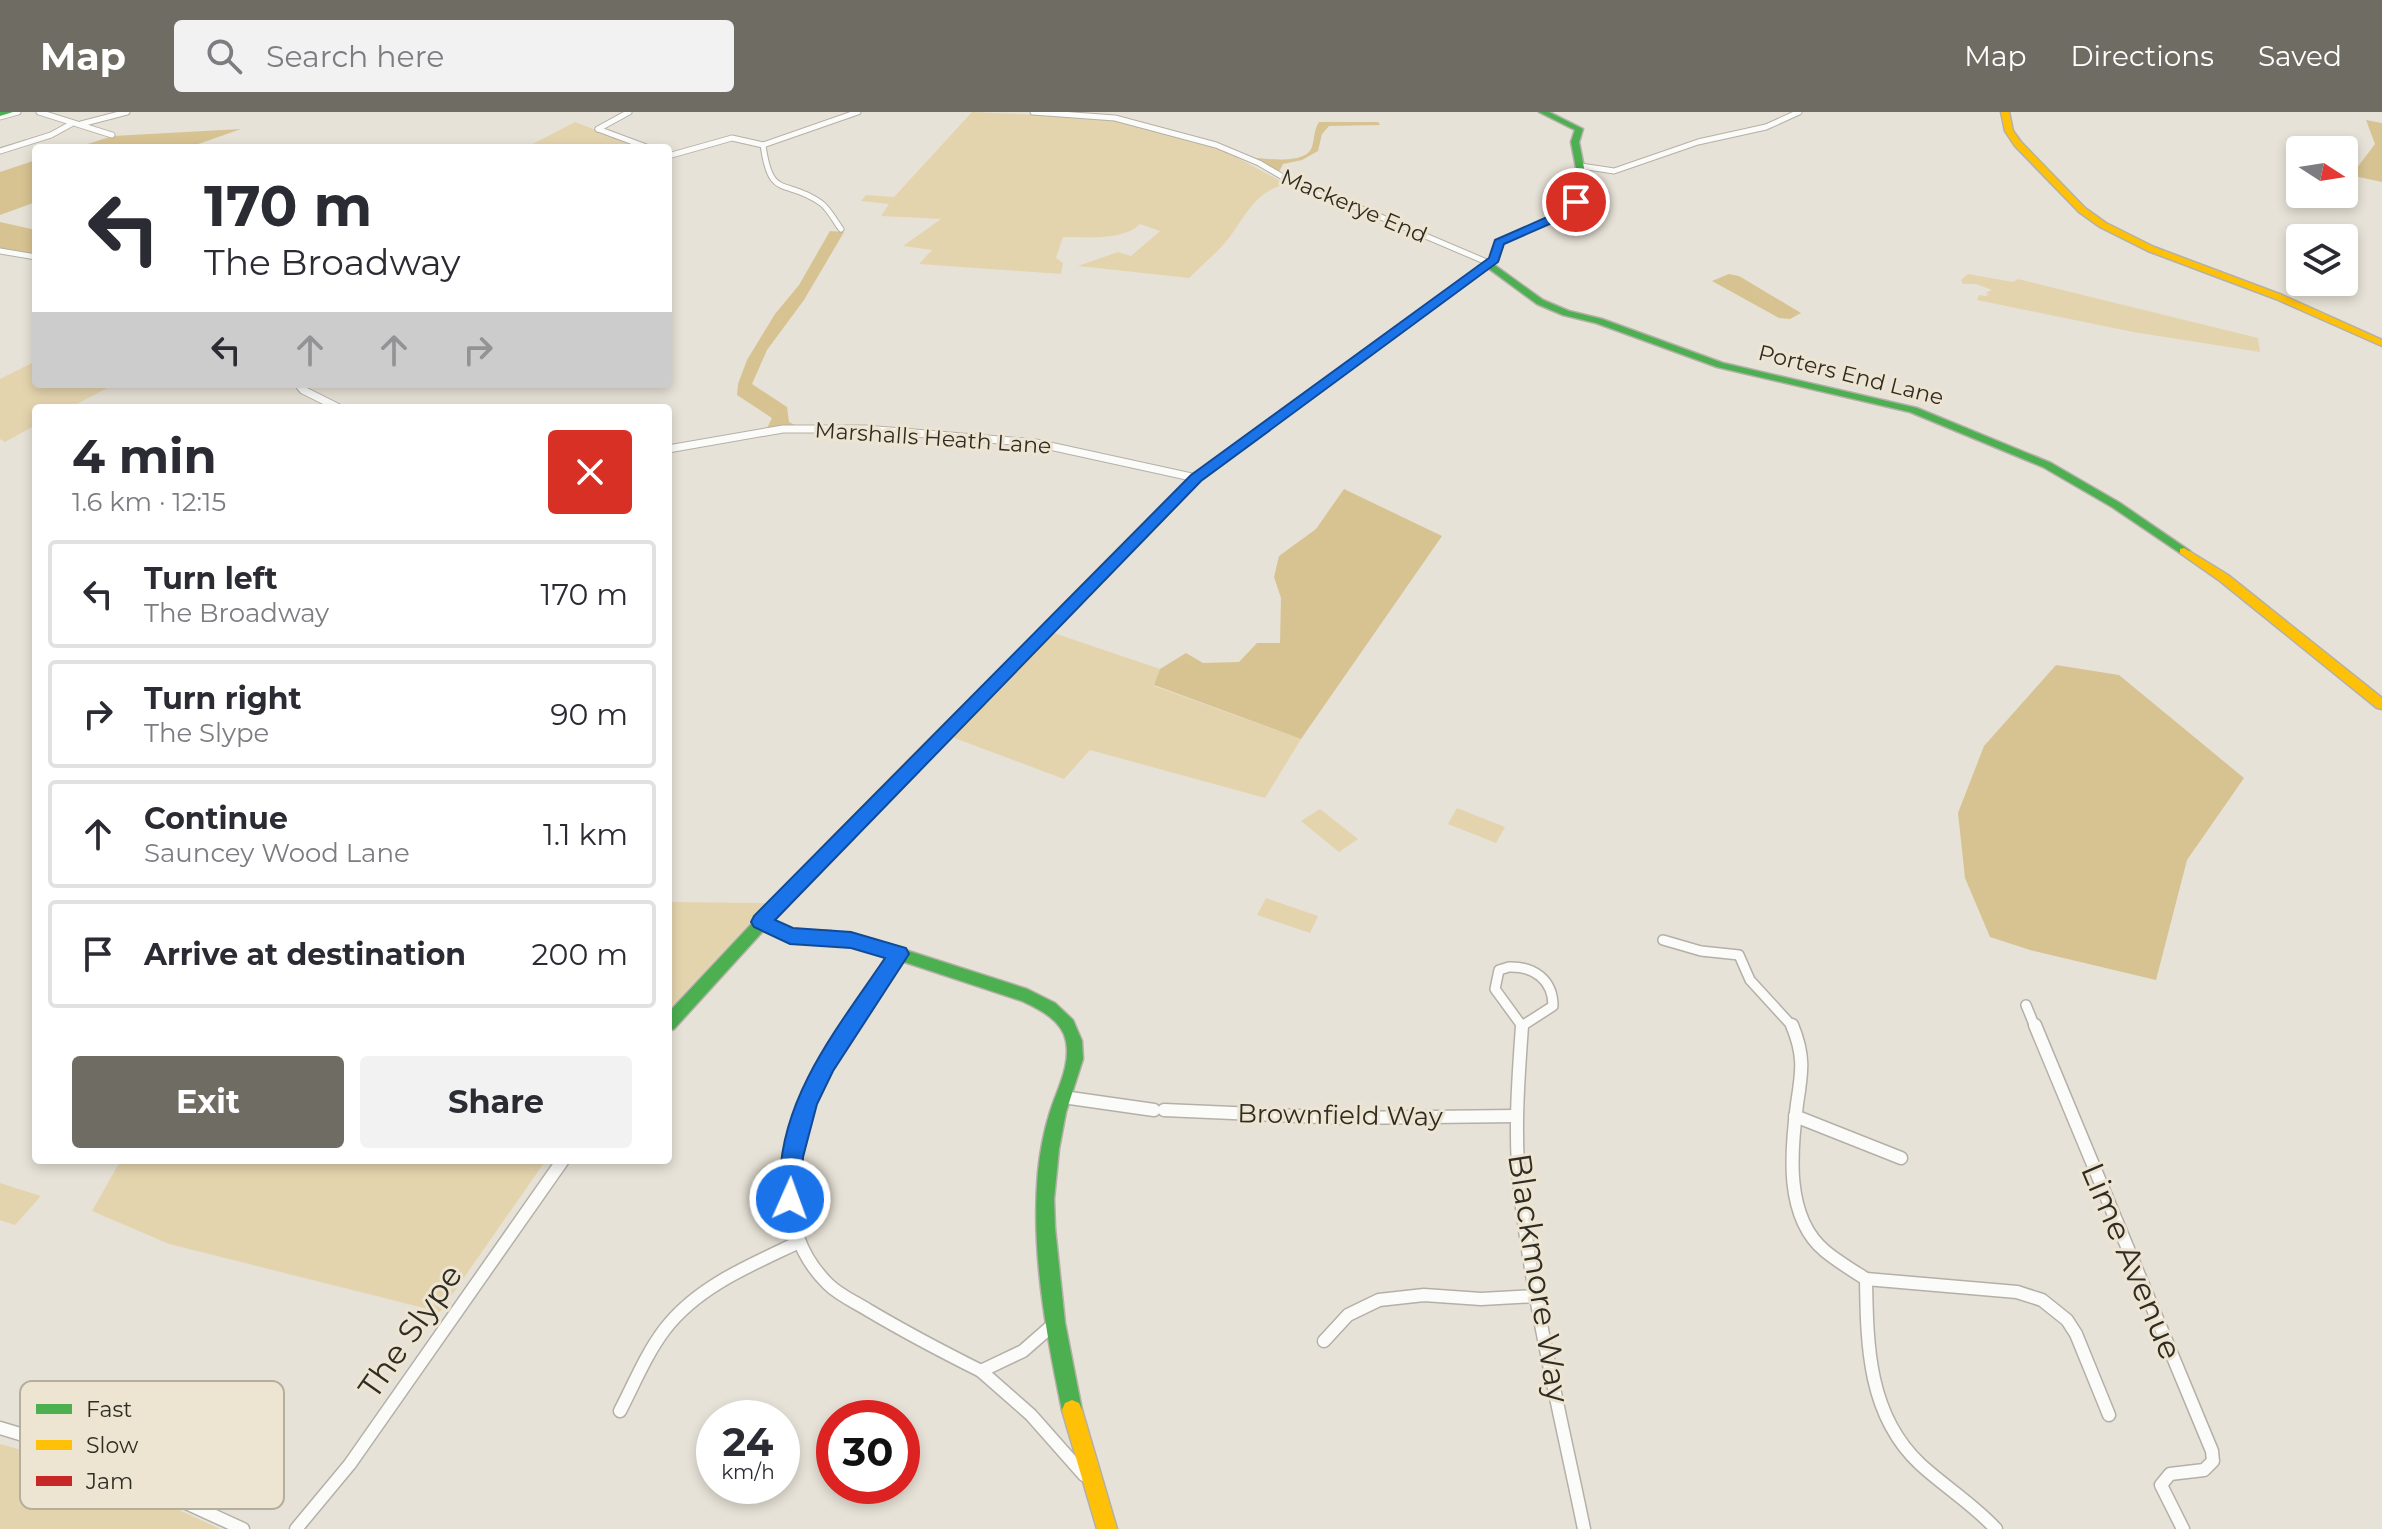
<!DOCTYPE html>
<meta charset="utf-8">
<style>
body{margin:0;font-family:Montserrat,sans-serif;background:#f2f2f3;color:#2b2b33;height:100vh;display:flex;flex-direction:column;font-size:30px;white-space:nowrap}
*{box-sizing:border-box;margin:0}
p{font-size:26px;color:#7c7c81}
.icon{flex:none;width:44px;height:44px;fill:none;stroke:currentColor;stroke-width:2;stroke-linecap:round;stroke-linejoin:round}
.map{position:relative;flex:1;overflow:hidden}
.sheet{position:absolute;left:32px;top:292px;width:640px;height:760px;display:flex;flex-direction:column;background:#fff;border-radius:8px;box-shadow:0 4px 12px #0003}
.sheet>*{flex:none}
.banner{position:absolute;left:32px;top:32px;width:640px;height:244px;border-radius:8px;box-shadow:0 4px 12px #0003;background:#fff;color:#2b2b33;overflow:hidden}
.needle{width:52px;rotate:102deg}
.buttons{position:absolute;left:2286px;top:24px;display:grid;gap:16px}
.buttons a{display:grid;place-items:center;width:72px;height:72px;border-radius:8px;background:#fff;box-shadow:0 4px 12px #0003;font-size:40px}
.speed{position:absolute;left:696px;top:1288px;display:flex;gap:16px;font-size:40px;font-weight:700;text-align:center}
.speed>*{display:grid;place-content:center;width:104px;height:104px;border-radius:50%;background:#fff;box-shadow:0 4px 12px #0003;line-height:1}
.speed small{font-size:20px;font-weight:400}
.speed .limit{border:12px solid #d22;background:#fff;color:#111}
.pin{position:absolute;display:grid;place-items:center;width:68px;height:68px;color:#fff;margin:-34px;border:4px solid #fff;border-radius:50%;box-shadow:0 2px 8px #0007}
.me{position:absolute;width:88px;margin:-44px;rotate:2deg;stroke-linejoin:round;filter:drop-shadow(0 0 6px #0008)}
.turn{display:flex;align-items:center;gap:28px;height:168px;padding:0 40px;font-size:36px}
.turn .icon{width:104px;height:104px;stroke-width:2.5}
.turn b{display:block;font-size:56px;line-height:68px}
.lanes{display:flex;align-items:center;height:76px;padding:0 40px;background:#0003;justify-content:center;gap:40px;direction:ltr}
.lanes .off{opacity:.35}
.round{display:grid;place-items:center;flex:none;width:84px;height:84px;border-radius:8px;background:#f2f2f3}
.head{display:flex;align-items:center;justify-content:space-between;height:136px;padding:0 40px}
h1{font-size:48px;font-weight:700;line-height:60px}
.button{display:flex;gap:16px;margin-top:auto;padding:16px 40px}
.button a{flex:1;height:92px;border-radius:8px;background:#6f6c63;color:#fff;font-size:32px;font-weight:700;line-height:92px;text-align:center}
.button a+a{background:#f2f2f3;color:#2b2b33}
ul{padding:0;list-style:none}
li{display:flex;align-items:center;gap:24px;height:108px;margin:0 16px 12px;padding:0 24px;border:4px solid #e1e1e2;border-radius:8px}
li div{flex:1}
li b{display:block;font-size:30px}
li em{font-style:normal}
header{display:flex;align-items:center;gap:48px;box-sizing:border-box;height:112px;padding:0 40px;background:#6f6c63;color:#fff}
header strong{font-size:38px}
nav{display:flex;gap:44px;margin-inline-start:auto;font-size:28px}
.search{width:560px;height:72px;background:#f2f2f3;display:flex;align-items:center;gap:20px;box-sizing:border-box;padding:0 28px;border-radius:8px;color:#7c7c81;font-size:30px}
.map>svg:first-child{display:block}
.green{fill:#e4d4ae}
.forest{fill:#d7c392}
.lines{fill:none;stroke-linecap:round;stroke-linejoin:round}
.street-far3-casing{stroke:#b4b0a8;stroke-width:7}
.street-far2-casing{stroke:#b4b0a8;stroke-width:9}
.street-far1-casing{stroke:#b4b0a8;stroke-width:12}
.street-casing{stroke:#b4b0a8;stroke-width:15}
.fast-casing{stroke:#b4b0a8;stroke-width:3}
.slow-casing{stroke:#b4b0a8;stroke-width:3}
.jam-casing{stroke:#b4b0a8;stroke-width:3}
.street-far3{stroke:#fbfbf9;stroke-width:5}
.street-far2{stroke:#fbfbf9;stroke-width:7}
.street-far1{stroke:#fbfbf9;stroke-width:9}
.street{stroke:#fbfbf9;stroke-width:12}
.fast{fill:#4caf50;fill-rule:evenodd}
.slow{fill:#ffc107;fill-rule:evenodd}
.jam{fill:#c62828;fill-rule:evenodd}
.route{fill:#1a73e8;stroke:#114b97;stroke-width:2}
.labels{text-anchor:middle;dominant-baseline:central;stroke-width:6;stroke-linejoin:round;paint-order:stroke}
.far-street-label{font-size:22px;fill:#2f2c25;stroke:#ede5d1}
.street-label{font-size:26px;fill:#2f2c25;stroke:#ede5d1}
.near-street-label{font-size:32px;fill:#2f2c25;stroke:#ede5d1}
.key{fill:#ede5d1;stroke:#b4ae9d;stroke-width:2}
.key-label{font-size:22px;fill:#2f2c25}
</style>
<header>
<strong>Map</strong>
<div class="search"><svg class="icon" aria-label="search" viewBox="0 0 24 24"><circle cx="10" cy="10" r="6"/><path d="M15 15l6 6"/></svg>Search here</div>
<nav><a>Map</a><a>Directions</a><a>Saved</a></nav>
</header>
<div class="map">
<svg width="2382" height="1417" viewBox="0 0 2382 1417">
<rect width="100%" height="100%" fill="#e7e2d7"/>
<g class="green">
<path d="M972,0l138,6 115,33 61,33c-31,8 -40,31 -57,54 -12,15 -27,27 -40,40l-111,-12 40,-14 13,4 29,-25 -20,-7c-16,17 -55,13 -77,13l-7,21 7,5 -2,11 -142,-10 13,-14 -29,-4 38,-27 -60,-3 8,-12 -28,-3 5,-6 28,2z"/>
<polygon points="575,10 643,36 525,36"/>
<polygon points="1968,162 2013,170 2018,167 2258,226 2260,240 2133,220 1977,188 1979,183 1986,184 1989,182 1985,181 1992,178 1976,172 1963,172 1961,168"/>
<polygon points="36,249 36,272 115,272 69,296 36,296 36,313 5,330 0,327 0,267"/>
<polygon points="1051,520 1160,557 1154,574 1301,627 1265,686 1090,638 1064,667 949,624"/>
<polygon points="1457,696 1505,715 1496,731 1448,712"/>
<polygon points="1320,697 1358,727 1339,740 1301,709"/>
<polygon points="1266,786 1318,804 1310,821 1257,803"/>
<polygon points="668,790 769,791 668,898"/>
<polygon points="121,1048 546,1048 440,1200 169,1132 92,1099"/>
<polygon points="0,1071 41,1084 15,1113 0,1108"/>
<polygon points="0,1332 91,1357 220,1417 0,1417"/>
</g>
<g class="forest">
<polygon points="2366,8 2382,11 2382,70 2354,64 2353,61 2375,32"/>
<path d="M1319,10h59l2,3 -51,1 -7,8 -4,17 -16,9 -19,4 -4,8 -23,-14c15,1 50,6 56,-11 3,-10 2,-18 7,-25z"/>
<polygon points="241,17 187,36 75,36 113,24"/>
<polygon points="36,48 36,90 0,103 0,60"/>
<polygon points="0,110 36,118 36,142 0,137"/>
<polygon points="830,119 844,120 804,188 767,238 752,272 787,295 789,310 795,313 767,316 772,306 737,283 738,272 747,248 775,202 799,173"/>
<polygon points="1729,162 1739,164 1801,201 1790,207 1779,206 1712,169"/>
<polygon points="1344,377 1442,424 1301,627 1154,573 1160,557 1186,541 1203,551 1239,550 1257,531 1280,531 1281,486 1274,465 1279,444 1316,417"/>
<polygon points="2056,553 2119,563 2244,666 2187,748 2156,868 2030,838 1990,825 1965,766 1958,701 1984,634"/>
</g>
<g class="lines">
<defs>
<g id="street-far3">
<polyline points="39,0 112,23"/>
<polyline points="1033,0 1115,6 1216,33 1259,51 1305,78 1362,97 1489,151"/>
<polyline points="0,5 18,0"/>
<polyline points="81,12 127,0"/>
<polyline points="598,17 649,36"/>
<polyline points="598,17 629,0"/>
<polyline points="763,33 858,0"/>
<polyline points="0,39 51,23 71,12"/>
<path d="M668,44l64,-18 31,7c8,57 22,32 58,58 8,6 14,18 20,26"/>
<polyline points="1581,54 1614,59 1698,30 1766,15 1799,0"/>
<polyline points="0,139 36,145"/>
</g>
<g id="street-far2">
<polyline points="298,272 303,278 339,296"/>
<polyline points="668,337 783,317 865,317 1036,331 1196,366"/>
</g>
<g id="street-far1">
<polyline points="1663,828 1701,839 1739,843 1750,868 1793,915"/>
<path d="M1509,855c25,-1 44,13 44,39l-31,20 -27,-37 4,-19z"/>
<polyline points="2026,893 2035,915"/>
<polyline points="849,915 899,842"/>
</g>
<g id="street">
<path d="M850,913c-47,72 -95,187 -22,259 11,11 27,18 40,26 37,22 75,42 113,61"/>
<path d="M1792,913c13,31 10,47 5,79 -6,46 -13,113 28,147 12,10 27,19 41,28 1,67 2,136 54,185 25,23 53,40 76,65"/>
<polyline points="2035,913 2212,1339 2213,1349 2204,1358 2170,1362 2161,1373 2183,1417"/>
<path d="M1522,914c-4,55 -8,110 -2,165 13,114 41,226 64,338"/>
<polyline points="1063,985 1154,998"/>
<polyline points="1164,998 1343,1006 1516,1004"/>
<polyline points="1795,1004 1901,1046"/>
<polyline points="1866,1167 2017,1180 2042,1188 2067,1208 2076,1222 2109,1303"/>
<polyline points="1055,1211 1023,1239 981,1259 1031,1303 1084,1363"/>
<polyline points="1324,1229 1348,1203 1379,1188 1424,1183 1481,1187 1537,1184"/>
<path d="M620,1299c14,-27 26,-57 45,-82 33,-43 86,-64 134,-87"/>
<polyline points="0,1316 66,1336 243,1417"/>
<polyline points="296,1417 350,1352 563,1048"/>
</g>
<g id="fast">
<polygon points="0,0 13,0 0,4"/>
<polygon points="1539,0 1549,0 1583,17 1579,30 1585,61 1579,92 1561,107 1503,131 1498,148 1493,152 1543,188 1569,199 1602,207 1723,251 1917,296 2051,351 2120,391 2190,439 2188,441 2180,441 2112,395 2043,355 1910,300 1717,255 1596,211 1563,203 1537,192 1488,156 1414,210 1408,210 1408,206 1490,147 1496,128 1555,103 1572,89 1577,61 1571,30 1575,18"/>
<path d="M1090,469l6,4 -2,3 -251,257 -70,76 19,9 38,1 38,7 159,51 28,14 18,17 9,21 1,18 -17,53 -7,37 -5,50 1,29 10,95 17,87 -3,7 -7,3 -7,-3 -3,-7c-16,-77 -31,-158 -24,-238 2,-20 6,-41 12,-60 7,-23 21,-46 16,-71 -4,-21 -27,-32 -44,-40l-154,-51 -38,-7 -40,-1 -26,-12 -90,99 -6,2v-18l165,-176 253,-255z"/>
</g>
<g id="slow">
<polygon points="2001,0 2009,0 2013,19 2021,30 2085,96 2106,111 2154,135 2282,183 2382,228 2382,234 2276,187 2148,139 2100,115 2079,100 2015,34 2005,19"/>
<polygon points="2184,436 2228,463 2382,586 2382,597 2377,596 2220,469 2180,441 2180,437"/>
<polygon points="1072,1288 1079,1291 1082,1298 1117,1417 1097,1417 1062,1298 1065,1291"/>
</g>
<polygon id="jam" points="1408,206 1416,208 1200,368 1094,476 1086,476 1086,470 1192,364"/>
</defs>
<use href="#street-far3" class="street-far3-casing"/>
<use href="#street-far2" class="street-far2-casing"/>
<use href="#street-far1" class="street-far1-casing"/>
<use href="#street" class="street-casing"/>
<use href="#fast" class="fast-casing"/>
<use href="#slow" class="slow-casing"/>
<use href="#jam" class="jam-casing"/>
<use href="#street-far3" class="street-far3"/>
<use href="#street-far2" class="street-far2"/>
<use href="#street-far1" class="street-far1"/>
<use href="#street" class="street"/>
<use href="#fast" class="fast"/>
<use href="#slow" class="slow"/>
<use href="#jam" class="jam"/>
</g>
<path class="route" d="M1573,88l9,2 -21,17 -57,25 -6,18 -297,219 -426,439 18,8 58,4 55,16 3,6 -76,117 -16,33 -14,53 -1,42 -4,8 -8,3 -8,-3c-4,-10 -3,-19 -2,-30 3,-84 60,-152 105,-219l-34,-10 -61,-4 -36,-17 -3,-5 3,-6 437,-441 298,-217 6,-18 59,-26z"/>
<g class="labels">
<g class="far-street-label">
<text transform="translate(1354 94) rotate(23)">Mackerye End</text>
<text transform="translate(1851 263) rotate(14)">Porters End Lane</text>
<text transform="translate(933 326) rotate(4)">Marshalls Heath Lane</text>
</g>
<g class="street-label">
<text transform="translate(1340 1003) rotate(1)">Brownfield Way</text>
</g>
<g class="near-street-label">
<text transform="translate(2132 1149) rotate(67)">Lime Avenue</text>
<text transform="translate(1539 1166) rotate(81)">Blackmore Way</text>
<text transform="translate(410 1219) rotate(-55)">The Slype</text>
</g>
</g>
<rect x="20" y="1269" width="264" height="128" rx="12" class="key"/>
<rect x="36" y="1292" width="36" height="10" fill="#4caf50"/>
<rect x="36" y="1328" width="36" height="10" fill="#ffc107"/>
<rect x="36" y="1364" width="36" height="10" fill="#c62828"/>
<g class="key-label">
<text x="86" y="1305">Fast</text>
<text x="86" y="1341">Slow</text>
<text x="86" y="1377">Jam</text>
</g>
</svg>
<div class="buttons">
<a><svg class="needle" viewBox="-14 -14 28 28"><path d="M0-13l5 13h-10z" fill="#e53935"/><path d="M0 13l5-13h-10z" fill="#7c7c81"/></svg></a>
<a><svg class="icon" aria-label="layers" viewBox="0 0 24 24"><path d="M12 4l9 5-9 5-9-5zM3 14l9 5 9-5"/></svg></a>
</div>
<div class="speed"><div>24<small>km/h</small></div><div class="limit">30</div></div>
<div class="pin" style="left:1576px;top:90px;background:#d93025"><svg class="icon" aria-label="arrive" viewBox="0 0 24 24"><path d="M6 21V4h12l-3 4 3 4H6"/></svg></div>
<svg class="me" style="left:790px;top:1087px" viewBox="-20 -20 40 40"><circle r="17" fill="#1a73e8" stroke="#fff" stroke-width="3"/><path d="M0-11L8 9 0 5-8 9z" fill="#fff"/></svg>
<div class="banner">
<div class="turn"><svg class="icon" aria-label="left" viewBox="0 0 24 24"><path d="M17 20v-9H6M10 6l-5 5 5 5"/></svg><div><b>170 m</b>The Broadway</div></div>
<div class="lanes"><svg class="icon" aria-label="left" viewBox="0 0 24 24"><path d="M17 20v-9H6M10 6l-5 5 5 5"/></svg><svg class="icon off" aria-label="ahead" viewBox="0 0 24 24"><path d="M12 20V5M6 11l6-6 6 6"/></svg><svg class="icon off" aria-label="ahead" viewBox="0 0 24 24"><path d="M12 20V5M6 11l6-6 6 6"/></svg><svg class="icon off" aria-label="right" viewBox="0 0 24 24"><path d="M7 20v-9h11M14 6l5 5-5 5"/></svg></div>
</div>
<section class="sheet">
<div class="head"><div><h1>4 min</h1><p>1.6 km · 12:15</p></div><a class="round" style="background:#d93025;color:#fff"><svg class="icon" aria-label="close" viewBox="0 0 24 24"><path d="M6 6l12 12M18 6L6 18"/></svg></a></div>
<ul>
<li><svg class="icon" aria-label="left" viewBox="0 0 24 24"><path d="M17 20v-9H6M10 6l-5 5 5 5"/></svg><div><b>Turn left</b><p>The Broadway</p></div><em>170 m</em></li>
<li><svg class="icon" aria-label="right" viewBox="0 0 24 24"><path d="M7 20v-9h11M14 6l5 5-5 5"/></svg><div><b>Turn right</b><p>The Slype</p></div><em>90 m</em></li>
<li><svg class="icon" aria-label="ahead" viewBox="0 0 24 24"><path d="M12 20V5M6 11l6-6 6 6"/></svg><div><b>Continue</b><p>Sauncey Wood Lane</p></div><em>1.1 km</em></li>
<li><svg class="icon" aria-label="arrive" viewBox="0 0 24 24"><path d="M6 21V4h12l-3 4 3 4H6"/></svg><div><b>Arrive at destination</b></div><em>200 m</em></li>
</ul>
<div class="button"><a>Exit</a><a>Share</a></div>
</section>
</div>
